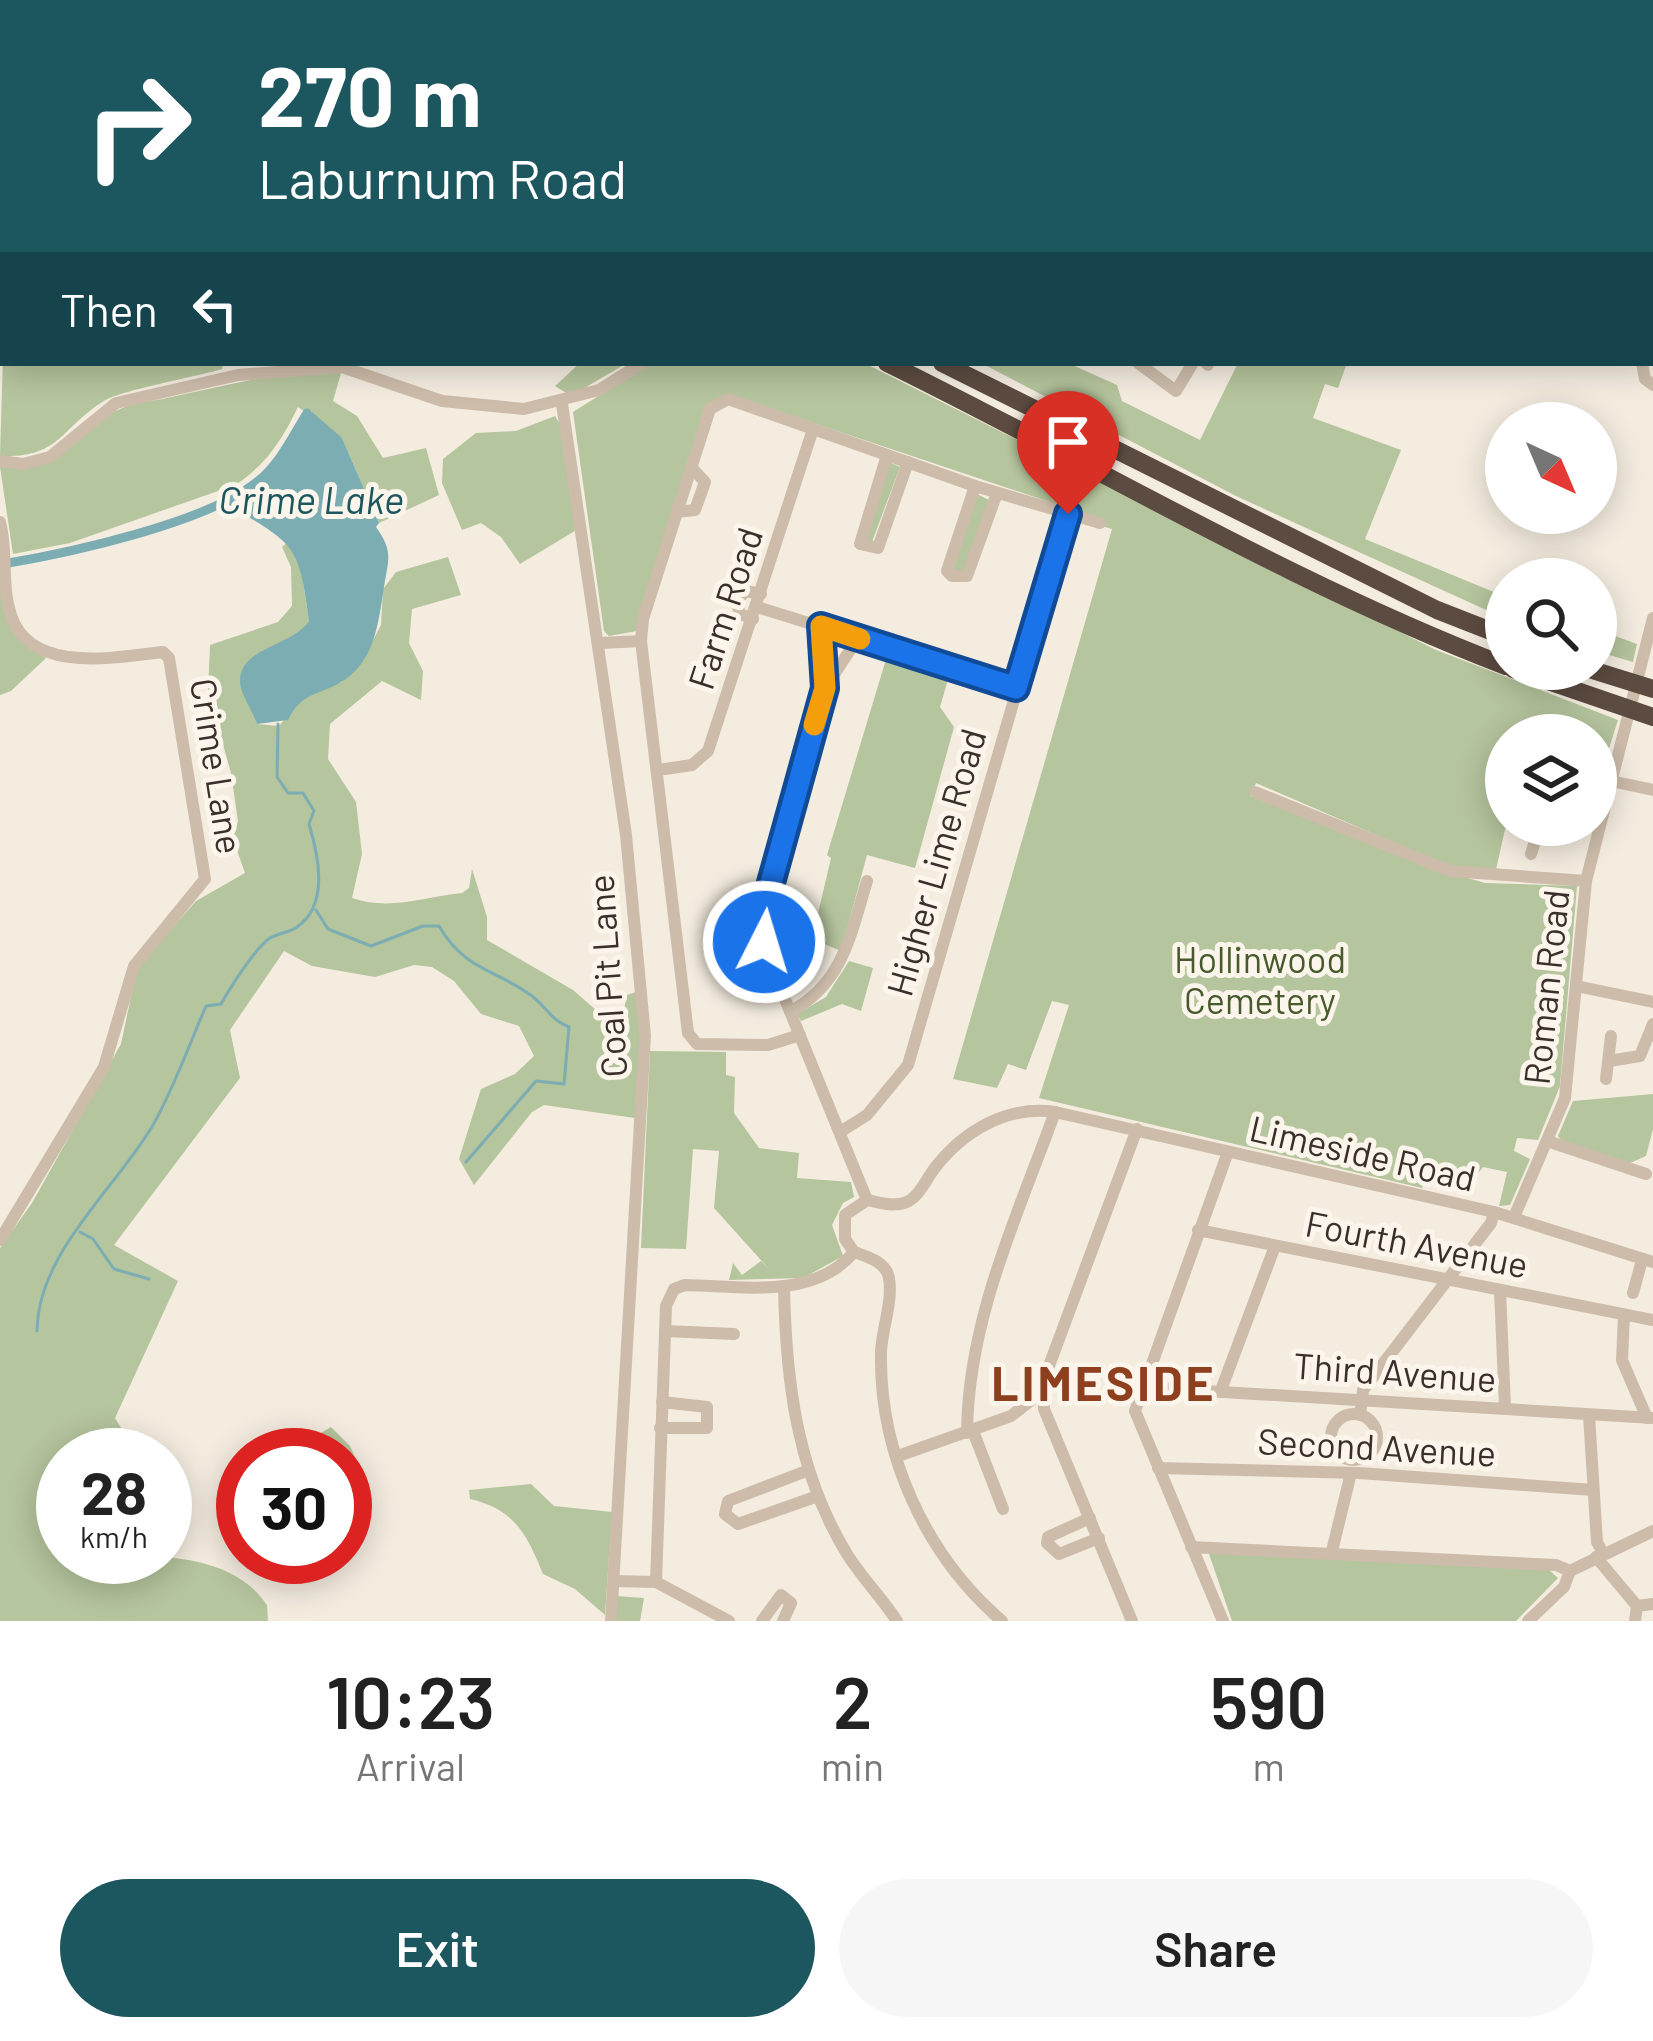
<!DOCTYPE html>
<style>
body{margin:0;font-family:Barlow,sans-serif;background:#f6f6f6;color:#222;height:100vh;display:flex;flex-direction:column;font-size:45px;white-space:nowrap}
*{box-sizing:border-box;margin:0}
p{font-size:39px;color:#767676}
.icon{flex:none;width:66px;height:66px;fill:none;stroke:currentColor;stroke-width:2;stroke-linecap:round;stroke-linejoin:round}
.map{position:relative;height:1621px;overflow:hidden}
.drawer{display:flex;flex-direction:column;background:#fff;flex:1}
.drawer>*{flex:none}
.top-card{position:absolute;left:0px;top:0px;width:1653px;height:366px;box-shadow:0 6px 30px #0003;background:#1c565f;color:#fff;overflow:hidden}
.needle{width:78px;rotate:136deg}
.fabs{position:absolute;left:1485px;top:402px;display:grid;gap:24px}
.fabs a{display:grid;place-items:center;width:132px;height:132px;border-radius:50%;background:#fff;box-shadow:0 6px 30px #0003;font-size:60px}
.speed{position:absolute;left:36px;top:1428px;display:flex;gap:24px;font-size:60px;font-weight:700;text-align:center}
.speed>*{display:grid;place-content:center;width:156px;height:156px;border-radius:50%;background:#fff;box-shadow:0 6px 30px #0003;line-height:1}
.speed small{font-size:30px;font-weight:400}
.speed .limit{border:18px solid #d22;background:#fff;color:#111}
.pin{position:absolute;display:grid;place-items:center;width:102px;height:102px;color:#fff;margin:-123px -51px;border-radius:50% 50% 50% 0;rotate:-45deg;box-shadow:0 0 12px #0007}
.pin .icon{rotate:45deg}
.me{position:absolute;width:132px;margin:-66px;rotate:5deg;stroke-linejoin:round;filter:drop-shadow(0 0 9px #0008)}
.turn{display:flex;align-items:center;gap:42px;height:252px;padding:0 60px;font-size:54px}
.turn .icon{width:156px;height:156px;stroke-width:2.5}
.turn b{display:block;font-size:84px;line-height:102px}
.then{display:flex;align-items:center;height:114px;padding:0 60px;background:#0003;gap:24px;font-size:45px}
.eta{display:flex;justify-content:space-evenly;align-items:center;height:204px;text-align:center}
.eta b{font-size:72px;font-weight:600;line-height:84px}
.action{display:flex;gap:24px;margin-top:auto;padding:24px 60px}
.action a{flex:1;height:138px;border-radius:72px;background:#1c565f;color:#fff;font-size:48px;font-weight:600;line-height:138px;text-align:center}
.action a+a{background:#f6f6f6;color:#222}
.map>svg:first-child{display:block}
.green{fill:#b5c59d}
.water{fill:#7cadb3}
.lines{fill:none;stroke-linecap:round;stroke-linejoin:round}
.stream{stroke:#7cadb3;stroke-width:3}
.canal{stroke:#7cadb3;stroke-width:9}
.minor{stroke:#cdbcaa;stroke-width:12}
.highway{stroke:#5c4b40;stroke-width:18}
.route-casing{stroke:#114b97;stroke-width:30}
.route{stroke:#1a73e8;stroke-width:21}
.slow{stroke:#f59e0b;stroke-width:21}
.labels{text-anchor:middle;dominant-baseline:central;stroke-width:10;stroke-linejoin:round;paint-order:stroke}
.street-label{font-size:36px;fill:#3a302a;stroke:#fbf5ec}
.park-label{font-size:36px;fill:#465a2c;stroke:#fbf5ec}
.water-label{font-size:39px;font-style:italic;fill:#1c565f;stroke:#fbf5ec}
.district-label{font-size:48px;font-weight:bold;letter-spacing:3px;fill:#8e401e;stroke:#fbf5ec}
</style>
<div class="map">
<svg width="1653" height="1621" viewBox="0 0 1653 1621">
<rect width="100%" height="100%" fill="#f4ecdf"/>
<g class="green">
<polygon points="360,0 1006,0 1001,3"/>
<path d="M3,355v8h220l-1,6c-26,8 -101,21 -118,32 -45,28 -43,57 -104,55z"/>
<polygon points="580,363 627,363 571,396 555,386"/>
<polygon points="651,363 864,363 1436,650 1618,720 1604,764 1596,762 1596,735 1506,735 1506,825 1495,874 1455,869 1256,783 1250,796 1450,873 1485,883 1577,886 1560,1086 1538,1140 1517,1138 1514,1151 1530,1159 1510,1205 1499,1206 1507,1172 1483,1167 1476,1176 1428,1169 1422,1188 1039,1098 1069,1005 1052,1001 1026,1070 1008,1064 997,1088 953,1079 1112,529 1102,526 1103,520 727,394 707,408 637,631 609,636 604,631 573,412"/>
<polygon points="981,363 1068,363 1117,385 1122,401 1200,440 1238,363 1347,363 1338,388 1325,384 1313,418 1401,450 1365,539 1506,597 1506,619 1236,496"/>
<path d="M315,369l26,4 -8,28 24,15 26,42 43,-10 13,47 -60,28 -37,-85 -44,-31c-16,33 -32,58 -63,78l-165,58 -57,11 -13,-87c82,2 69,-40 130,-62 12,-4 25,-4 37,-7 50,-11 98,-22 148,-29z"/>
<polygon points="555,416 562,428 578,529 520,564 501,537 481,523 462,530 442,483 443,459 476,433 516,431"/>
<polygon points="889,462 900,467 872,542 866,540"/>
<polygon points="977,494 989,500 964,571 953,570"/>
<path d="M288,542l11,13 10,66 -12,17 -16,4 -29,61 5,21 22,2 27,-32 36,-12 21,-23 18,-34 2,-36 13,-17 52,-15 13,38 -49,14 -3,34 14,28 -2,29 -39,-19 -52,43 -2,35 28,43 6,52 -10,44c38,13 71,-1 110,-5l7,-5 3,-19 15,48v23l86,50 32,28 18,-4 4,-19 9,-3 6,47 -7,79 -91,-13 -12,7 -58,73 -15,-26 22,-70 34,-15 19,-18 -15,-30 -38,-12 -27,-33 -22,-14 -18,-2 -39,12 -63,-11 -28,-15 -54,79 10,48 -126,167 64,36 -63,137 13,21 -2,16h-63v102c66,0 163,-13 204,48l1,16h-268v-373l32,-45 89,-159 16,-76 59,-67 49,-28 -12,-34 5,-18 -7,-48 -23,-82 2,-46 68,-23 14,-16 -1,-39 -9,-20z"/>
<path d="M0,568c4,43 6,67 46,90l-35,33 -11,4z"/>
<polygon points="1596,629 1637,644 1633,662 1596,651"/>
<polygon points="887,656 949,676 940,707 954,727 915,868 867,855 841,951 812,939 831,858 827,855"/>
<polygon points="849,961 873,968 861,1011 842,1004 801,1021 797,1014 826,997"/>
<polygon points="650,1051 726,1052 726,1075 735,1077 734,1113 759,1148 799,1153 797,1178 851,1182 854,1197 843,1203 832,1225 843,1256 803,1278 729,1280 733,1263 742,1275 761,1261 769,1269 714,1208 719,1151 693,1149 686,1249 641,1248"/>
<polygon points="1653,1094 1653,1129 1646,1156 1630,1163 1562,1142 1558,1136 1573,1101"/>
<polygon points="331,1427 350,1446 370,1491 345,1498 345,1455 303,1455 295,1448"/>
<path d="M531,1484l23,22 58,6 -7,103 -30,-26 -32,-15c-16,-40 -29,-65 -73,-75l-1,-9z"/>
<polygon points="1207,1548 1549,1570 1558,1578 1516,1621 1232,1621"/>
<polygon points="617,1596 644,1598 640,1621 615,1621"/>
</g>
<path class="water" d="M312,412l30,26 37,85 -3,4c18,25 12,33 8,60 -6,37 -9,77 -46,97 -24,12 -37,10 -50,36l-31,4c-4,-13 -18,-32 -17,-44 1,-33 51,-33 69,-59 -10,-81 -16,-76 -83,-118l36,-24z"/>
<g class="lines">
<g class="stream">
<path d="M316,910l12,19 43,17 52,-20h16c26,45 57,43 93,70 14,11 19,24 37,31l-5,57 -28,-3 -70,81"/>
<polyline points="80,1232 93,1239 114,1269 149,1279"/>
<path d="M37,1331c1,-79 78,-141 116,-206 21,-37 36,-80 53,-119l15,-2c9,-16 35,-57 49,-66 8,-5 19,-5 27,-11 32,-22 22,-70 12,-103l5,-13 -11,-18h-15l-11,-16 1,-53"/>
</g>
<path class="canal" d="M3,564c66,-11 204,-41 255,-83 21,-16 35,-45 49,-68"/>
<g class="minor">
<polyline points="1105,0 1108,3"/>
<polyline points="1302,0 1308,3"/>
<polyline points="354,3 354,0"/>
<polyline points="1014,3 1018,0"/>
<polyline points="1157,3 1160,0"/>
<polyline points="1247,3 1250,0"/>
<polyline points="1502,3 1511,3"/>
<polyline points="1577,3 1578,0"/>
<polyline points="1649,3 1650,0"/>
<polyline points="1650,56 1653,58"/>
<polyline points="1650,183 1653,184"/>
<polyline points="1650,264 1653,265"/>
<polyline points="1138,363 1176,391 1193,363"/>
<polyline points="1206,363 1208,365"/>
<polyline points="1642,363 1645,379 1653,385"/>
<polyline points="562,404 626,835 645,1036 611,1621"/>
<polyline points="887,455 860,544 878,548 908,462"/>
<polyline points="0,461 23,464 50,457 116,403 238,375 342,367 442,401 524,409 599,390 642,363"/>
<polyline points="975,486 947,571 952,576 967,576 997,493"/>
<polyline points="677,512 695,510 705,482 691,467"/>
<path d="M0,522c8,30 1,64 11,93 19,60 106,42 152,37l6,6 36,221 -71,87 -30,101 -104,173"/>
<polyline points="757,607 1017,688"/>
<polyline points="753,619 740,614 736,601 746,591 761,594"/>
<polyline points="821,626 824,687"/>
<polyline points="858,638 825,688 762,926 769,960 867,1200"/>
<polyline points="600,643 641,641"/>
<polyline points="658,770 692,765 708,751 813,429"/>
<polyline points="1611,781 1653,790"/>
<polyline points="1255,792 1450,871 1586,881"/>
<polyline points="1531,854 1540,825"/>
<polyline points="1576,986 1653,1002"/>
<path d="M791,1011c52,-27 60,-78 76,-130"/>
<polyline points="800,1035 768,1045 697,1044 688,1033 641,641 643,619 710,409 728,399 975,486 1100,523"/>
<polyline points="1609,1061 1640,1056 1653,1024"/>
<polyline points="1606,1079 1611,1036"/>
<polyline points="840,1132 867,1115 908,1065 1068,514"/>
<polyline points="1547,1141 1646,1174"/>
<polyline points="1514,1217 1565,1098 1586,881 1653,618"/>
<polyline points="1198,1230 1653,1320"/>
<path d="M784,1288c2,94 13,184 63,266 15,24 35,44 50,67"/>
<polyline points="1500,1290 1505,1407"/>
<polyline points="1633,1293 1642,1260"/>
<polyline points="1624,1315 1622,1360 1647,1418"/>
<polyline points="665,1331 734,1334"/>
<polyline points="1140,1387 1653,1418"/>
<polyline points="1221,1390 1275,1246"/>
<circle cx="1354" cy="1437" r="23"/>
<polyline points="1360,1415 1363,1390 1491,1223 1494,1212"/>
<polyline points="1589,1415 1597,1542 1603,1553"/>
<polyline points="660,1428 707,1428 707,1407 662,1402"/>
<polyline points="973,1431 1003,1509"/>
<path d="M967,1433c1,-114 50,-216 88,-321"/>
<polyline points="898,1456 1011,1416 1043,1391"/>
<polyline points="1158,1468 1359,1473 1593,1490"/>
<polyline points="809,1470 728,1501 725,1514 738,1524 818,1496"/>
<polyline points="1090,1518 1048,1537 1047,1543 1059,1554 1099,1538"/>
<polyline points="1191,1547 1556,1565 1570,1571"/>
<polyline points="1332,1551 1351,1473"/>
<polyline points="1596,1557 1637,1606"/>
<polyline points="614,1581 656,1582"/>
<path d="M729,1621l-73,-39 10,-276 8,-17 11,-4c56,1 129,15 169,-33"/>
<polyline points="762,1621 781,1595 791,1603 783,1621"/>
<path d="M1002,1621c-77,-66 -123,-168 -121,-269 1,-24 12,-50 8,-74 -3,-16 -21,-21 -35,-26l-9,-13v-24l22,-15c11,2 25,7 37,3 14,-4 22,-23 30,-34 29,-38 73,-64 121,-57l439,100 159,50"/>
<polyline points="1132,1621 1044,1409 1043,1382 1137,1129"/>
<polyline points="1223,1621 1135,1411 1228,1152"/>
<polyline points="1528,1621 1564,1587 1570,1571 1653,1531"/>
<polyline points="1635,1621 1637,1606 1653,1604"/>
</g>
<g class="highway">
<polyline points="81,0 89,3"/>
<polyline points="144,0 151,3"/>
<path d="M887,363c206,101 405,221 619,303"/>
<polyline points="942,363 1437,610 1506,637"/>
<polyline points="1513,669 1653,717"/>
<polyline points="1589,669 1653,689"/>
</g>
</g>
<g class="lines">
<defs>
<polyline id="route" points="764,942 764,908 825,688 821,626 1016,688 1068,514"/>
</defs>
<use href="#route" class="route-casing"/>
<use href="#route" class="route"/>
<polyline class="slow" points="814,725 825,688 821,626 860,639"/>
</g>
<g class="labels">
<g class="street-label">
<text transform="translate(724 608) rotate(-72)">Farm Road</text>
<text transform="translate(218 766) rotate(81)">Crime Lane</text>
<text transform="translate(935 862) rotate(-74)">Higher Lime Road</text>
<text transform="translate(606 976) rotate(-94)">Coal Pit Lane</text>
<text transform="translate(1545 987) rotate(-84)">Roman Road</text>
<text transform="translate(1363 1152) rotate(13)">Limeside Road</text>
<text transform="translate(1417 1243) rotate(11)">Fourth Avenue</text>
<text transform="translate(1395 1371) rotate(4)">Third Avenue</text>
<text transform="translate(1377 1446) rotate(3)">Second Avenue</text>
</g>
<g class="park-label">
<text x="1260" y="958">Hollinwood<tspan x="1260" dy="41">Cemetery</tspan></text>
</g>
<g class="water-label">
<text x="311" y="498">Crime Lake</text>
</g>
<g class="district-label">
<text x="1104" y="1382">LIMESIDE</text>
</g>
</g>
</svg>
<div class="fabs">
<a><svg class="needle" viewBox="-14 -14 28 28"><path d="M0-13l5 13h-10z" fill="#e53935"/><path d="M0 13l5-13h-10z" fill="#767676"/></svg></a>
<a><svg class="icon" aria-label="search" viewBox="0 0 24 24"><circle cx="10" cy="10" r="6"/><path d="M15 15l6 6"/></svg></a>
<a><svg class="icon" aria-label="layers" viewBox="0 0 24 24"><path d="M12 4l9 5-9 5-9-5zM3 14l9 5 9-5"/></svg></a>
</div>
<div class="speed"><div>28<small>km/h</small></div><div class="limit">30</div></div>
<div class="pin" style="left:1068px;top:514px;background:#d93025"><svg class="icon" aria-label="arrive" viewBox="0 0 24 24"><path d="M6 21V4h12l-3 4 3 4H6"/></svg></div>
<svg class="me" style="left:764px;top:942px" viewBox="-20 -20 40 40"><circle r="17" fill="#1a73e8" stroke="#fff" stroke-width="3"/><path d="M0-11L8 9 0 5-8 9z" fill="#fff"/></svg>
<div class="top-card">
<div class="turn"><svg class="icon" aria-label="right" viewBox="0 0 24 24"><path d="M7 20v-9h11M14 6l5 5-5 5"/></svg><div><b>270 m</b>Laburnum Road</div></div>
<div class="then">Then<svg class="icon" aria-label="left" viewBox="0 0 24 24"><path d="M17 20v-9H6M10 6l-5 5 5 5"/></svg></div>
</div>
</div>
<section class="drawer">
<div class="eta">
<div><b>10:23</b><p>Arrival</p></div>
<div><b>2</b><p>min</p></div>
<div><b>590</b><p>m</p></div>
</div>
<div class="action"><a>Exit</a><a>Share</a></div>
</section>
